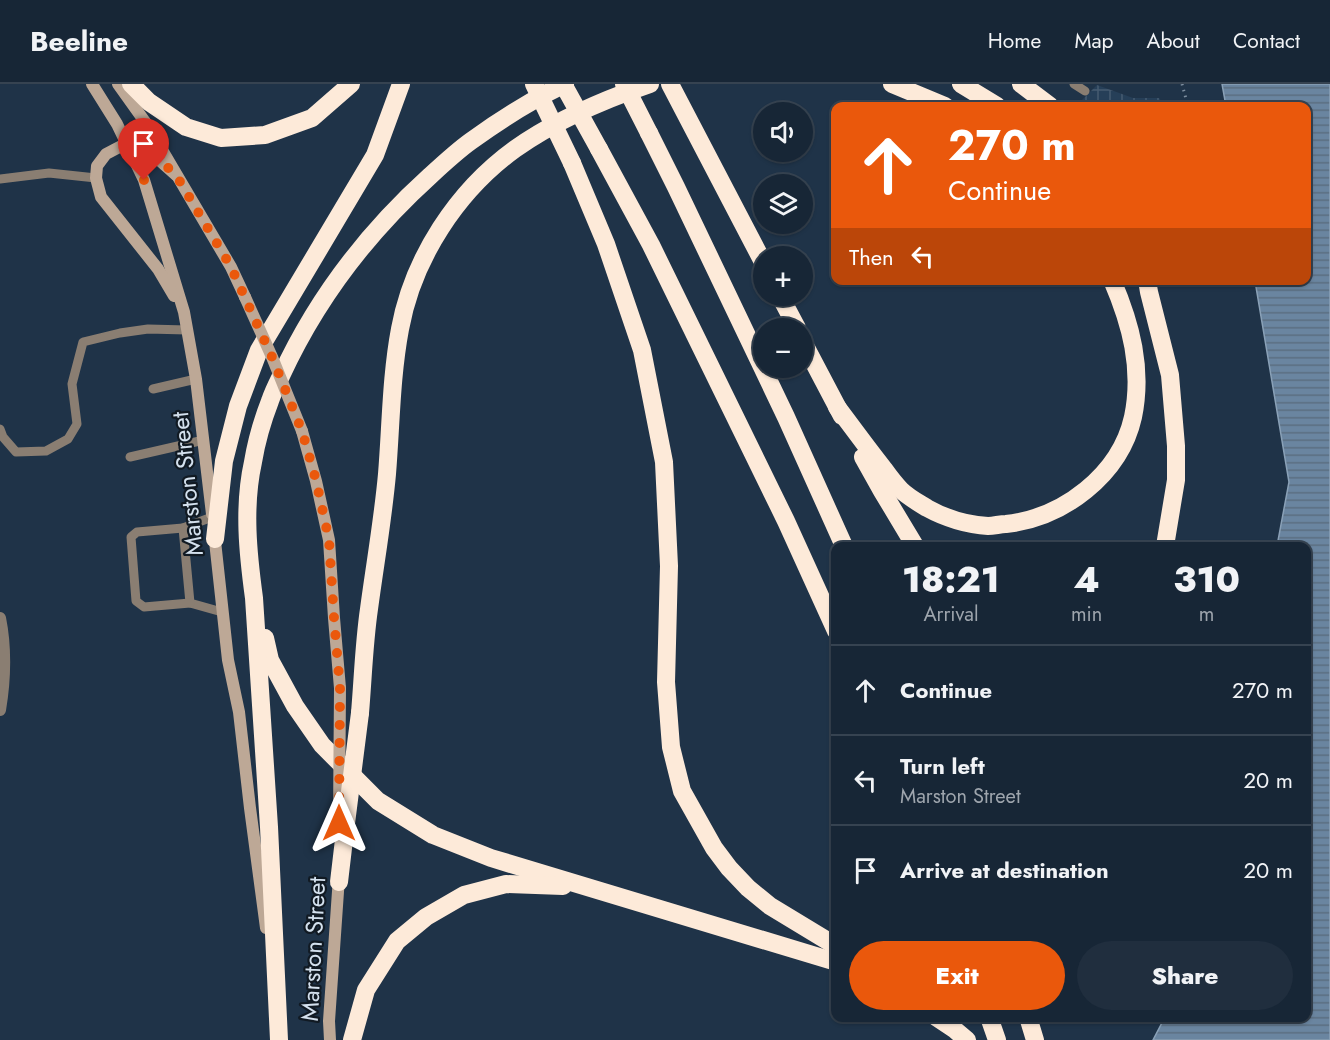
<!DOCTYPE html>
<meta charset="utf-8">
<style>
body{margin:0;font-family:Jost,sans-serif;background:#202e3e;color:#f1f3f6;height:100vh;display:flex;flex-direction:column;font-size:22px;white-space:nowrap}
*{box-sizing:border-box;margin:0}
p{font-size:20px;color:#9ea5ad}
.icon{flex:none;width:33px;height:33px;fill:none;stroke:currentColor;stroke-width:2;stroke-linecap:round;stroke-linejoin:round}
.map{position:relative;flex:1;overflow:hidden}
.details{position:absolute;left:831px;top:458px;width:480px;height:480px;display:flex;flex-direction:column;background:#172636;border-radius:12px;box-shadow:0 2px 4px #0004,0 0 0 2px #364351}
.details>*{flex:none}
.hud{position:absolute;left:831px;top:18px;width:480px;height:183px;border-radius:12px;box-shadow:0 2px 4px #0004,0 0 0 2px #364351;background:#ea580c;color:#fff;overflow:hidden}
.fabs{position:absolute;left:753px;top:18px;display:grid;gap:12px}
.fabs a{display:grid;place-items:center;width:60px;height:60px;border-radius:50%;background:#172636;box-shadow:0 2px 4px #0004,0 0 0 2px #364351;font-size:30px}
.pin{position:absolute;display:grid;place-items:center;width:51px;height:51px;color:#fff;margin:-62px -26px;border-radius:50% 50% 50% 0;rotate:-45deg;box-shadow:0 0 6px #0007}
.pin .icon{rotate:45deg}
.me{position:absolute;width:66px;margin:-33px;rotate:0deg;stroke-linejoin:round;filter:drop-shadow(0 0 4px #0008)}
.turn{display:flex;align-items:center;gap:21px;height:126px;padding:0 18px;font-size:27px}
.turn .icon{width:78px;height:78px;stroke-width:2.5}
.turn b{display:block;font-size:42px;line-height:51px}
.then{display:flex;align-items:center;height:57px;padding:0 18px;background:#0003;gap:12px;font-size:22px}
.eta{display:flex;justify-content:space-evenly;align-items:center;height:102px;text-align:center}
.eta b{font-size:36px;font-weight:800;line-height:42px}
.cta{display:flex;gap:12px;margin-top:auto;padding:12px 18px}
.cta a{flex:1;height:69px;border-radius:36px;background:#ea580c;color:#fff;font-size:24px;font-weight:800;line-height:69px;text-align:center}
.cta a+a{background:#202e3e;color:#f1f3f6}
ul{padding:0;list-style:none}
li{display:flex;align-items:center;gap:18px;height:90px;padding:0 18px;border-top:2px solid #364351}
li div{flex:1}
li b{display:block;font-size:22px}
li em{font-style:normal}
header{display:flex;align-items:center;gap:36px;box-sizing:border-box;height:84px;padding:0 30px;background:#172636;border-bottom:2px solid #364351}
header strong{font-size:28px}
nav{display:flex;gap:33px;margin-inline-start:auto;font-size:21px}
.map>svg:first-child{display:block}
.industrial{fill:url(#industrial-grid)}
.water{fill:url(#water-rules);stroke:#8aa1b7;stroke-width:1.5}
.lines{fill:none;stroke-linecap:round;stroke-linejoin:round}
.path{stroke:#7d8e9f;stroke-width:3;stroke-dasharray:1.5 4.5;stroke-linecap:butt}
.lane{stroke:#8a7e72;stroke-width:9}
.street{stroke:#8a7e72;stroke-width:12}
.secondary{stroke:#bda896;stroke-width:12}
.highway{stroke:#fdead9;stroke-width:18}
.secondary-bridge{stroke:#bda896;stroke-width:12}
.highway-bridge{stroke:#fdead9;stroke-width:18}
.route{stroke:#ea580c;stroke-width:10;stroke-dasharray:0 18}
.labels{text-anchor:middle;dominant-baseline:central;stroke-width:4.5;stroke-linejoin:round;paint-order:stroke}
.street-label{font-size:24px;fill:#d4e1ee;stroke:#111a23}
</style>
<header>
<strong>Beeline</strong>
<nav><a>Home</a><a>Map</a><a>About</a><a>Contact</a></nav>
</header>
<div class="map">
<svg width="1330" height="956" viewBox="0 0 1330 956">
<defs>
<pattern id="industrial-grid" width="8" height="8" patternUnits="userSpaceOnUse" patternTransform="scale(1.5)"><rect width="8" height="8" fill="#263f58"/><path d="M0 4h8M4 0v8" fill="none" stroke="#455a70"/></pattern>
<pattern id="water-rules" width="6" height="5" patternUnits="userSpaceOnUse" patternTransform="scale(1.5)"><rect width="6" height="5" fill="#6a85a0"/><path d="M0 2.5h6" fill="none" stroke="#5b6e81"/></pattern>
</defs>
<rect width="100%" height="100%" fill="#1f3348"/>
<polygon class="industrial" points="1097,1 1133,14 1159,14 1164,22 1081,22 1078,20"/>
<polygon class="water" points="1222,0 1330,0 1330,956 1153,956 1165,933 1306,933 1306,462 1277,462 1289,398 1255,197 1306,196 1306,22 1226,22"/>
<g class="lines">
<polyline class="path" points="1182,0 1188,22"/>
<g class="lane">
<polyline points="1074,0 1085,7"/>
<polyline points="0,95 49,89 96,94"/>
<polyline points="153,305 196,295"/>
<polyline points="0,345 3,353 16,368 46,367 68,355 77,340 72,300 83,258 120,249 148,245 187,246"/>
<polyline points="130,373 204,356"/>
<polyline points="212,433 183,444 190,519 222,528"/>
<polyline points="183,444 137,448 131,453 136,517 144,523 190,519"/>
</g>
<path class="street" d="M0,534c6,30 5,62 0,92"/>
<g class="secondary">
<polyline points="92,0 117,40 144,96 184,228 196,295 212,430"/>
<polyline points="118,0 148,42 231,183 245,213"/>
<polyline points="174,212 158,185 101,113 96,94 97,82 106,70 127,59 148,66 176,91"/>
<polyline points="302,347 316,397 329,456 334,534 340,604"/>
<polyline points="214,448 228,576 239,628 250,724 266,844"/>
<polyline points="330,956 329,937 339,793"/>
</g>
<g class="highway">
<polyline points="131,0 149,18 186,43 221,54 265,51 312,34 351,0"/>
<polyline points="670,0 764,180"/>
<polyline points="892,0 945,22"/>
<polyline points="961,0 997,22"/>
<polyline points="1021,0 1050,22"/>
<polyline points="649,49 676,103 786,333 844,462"/>
<polyline points="599,65 651,161 786,437 836,547"/>
<polyline points="572,79 606,160 642,266 664,378 669,482 666,598 671,663 682,707 714,764 729,784 748,804 770,822 836,862"/>
<polyline points="1147,196 1149,208 1170,291 1176,362 1176,396 1165,462"/>
<polyline points="780,212 797,244"/>
<polyline points="802,256 842,332"/>
<path d="M837,323c16,21 31,42 47,62 5,7 11,15 17,21 7,7 18,13 26,18 18,10 41,17 61,18 6,0 12,-2 18,-2 57,-6 114,-49 127,-107 10,-48 -2,-93 -21,-137"/>
<polyline points="863,373 882,407 915,462"/>
<polyline points="215,455 224,377 238,322 259,266 375,71 401,0"/>
<polyline points="265,554 270,576 295,622 322,661 378,717 433,751 491,774 836,878"/>
<path d="M360,629c3,-35 4,-70 9,-104 6,-45 14,-90 18,-135 4,-49 4,-97 13,-145 13,-71 57,-138 115,-180 41,-29 88,-49 135,-65"/>
<polyline points="339,798 345,747"/>
<polyline points="936,933 954,945 967,956"/>
<polyline points="989,933 997,956"/>
<polyline points="1028,933 1035,956"/>
<path d="M279,956l-10,-213 -15,-229c-6,-44 -11,-91 -1,-136 3,-18 10,-43 17,-61 3,-9 7,-17 11,-25 35,-76 87,-144 149,-200 13,-12 27,-25 41,-35 30,-22 61,-41 94,-57"/>
<polyline points="352,956 366,906 397,857 426,833 464,811 506,800 563,802"/>
</g>
<g class="secondary-bridge">
<polyline points="245,213 272,273 302,347"/>
<polyline points="339,735 340,604"/>
</g>
<g class="highway-bridge">
<polyline points="534,0 572,79"/>
<polyline points="563,0 599,65"/>
<polyline points="624,0 649,49"/>
<polyline points="345,747 360,629"/>
</g>
</g>
<g class="lines">
<polyline class="route" points="144,96 127,59 148,66 176,91 231,183 272,273 302,347 316,396 329,456 334,534 340,604 339,739"/>
</g>
<g class="labels">
<g class="street-label">
<text transform="translate(187 400) rotate(-96)">Marston Street</text>
<text transform="translate(313 865) rotate(-87)">Marston Street</text>
</g>
</g>
</svg>
<div class="fabs">
<a><svg class="icon" aria-label="sound" viewBox="0 0 24 24"><path d="M4 9h4l5-4v14l-5-4H4zM17 9q2 3 0 6"/></svg></a>
<a><svg class="icon" aria-label="layers" viewBox="0 0 24 24"><path d="M12 4l9 5-9 5-9-5zM3 14l9 5 9-5"/></svg></a>
<a>+</a>
<a>−</a>
</div>
<div class="pin" style="left:144px;top:96px;background:#d93025"><svg class="icon" aria-label="arrive" viewBox="0 0 24 24"><path d="M6 21V4h12l-3 4 3 4H6"/></svg></div>
<svg class="me" style="left:339px;top:739px" viewBox="-20 -20 40 40"><path d="M0-17L14 15 0 8-14 15z" fill="#ea580c" stroke="#fff" stroke-width="4"/></svg>
<div class="hud">
<div class="turn"><svg class="icon" aria-label="ahead" viewBox="0 0 24 24"><path d="M12 20V5M6 11l6-6 6 6"/></svg><div><b>270 m</b>Continue</div></div>
<div class="then">Then<svg class="icon" aria-label="left" viewBox="0 0 24 24"><path d="M17 20v-9H6M10 6l-5 5 5 5"/></svg></div>
</div>
<section class="details">
<div class="eta">
<div><b>18:21</b><p>Arrival</p></div>
<div><b>4</b><p>min</p></div>
<div><b>310</b><p>m</p></div>
</div>
<ul>
<li><svg class="icon" aria-label="ahead" viewBox="0 0 24 24"><path d="M12 20V5M6 11l6-6 6 6"/></svg><div><b>Continue</b></div><em>270 m</em></li>
<li><svg class="icon" aria-label="left" viewBox="0 0 24 24"><path d="M17 20v-9H6M10 6l-5 5 5 5"/></svg><div><b>Turn left</b><p>Marston Street</p></div><em>20 m</em></li>
<li><svg class="icon" aria-label="arrive" viewBox="0 0 24 24"><path d="M6 21V4h12l-3 4 3 4H6"/></svg><div><b>Arrive at destination</b></div><em>20 m</em></li>
</ul>
<div class="cta"><a>Exit</a><a>Share</a></div>
</section>
</div>
